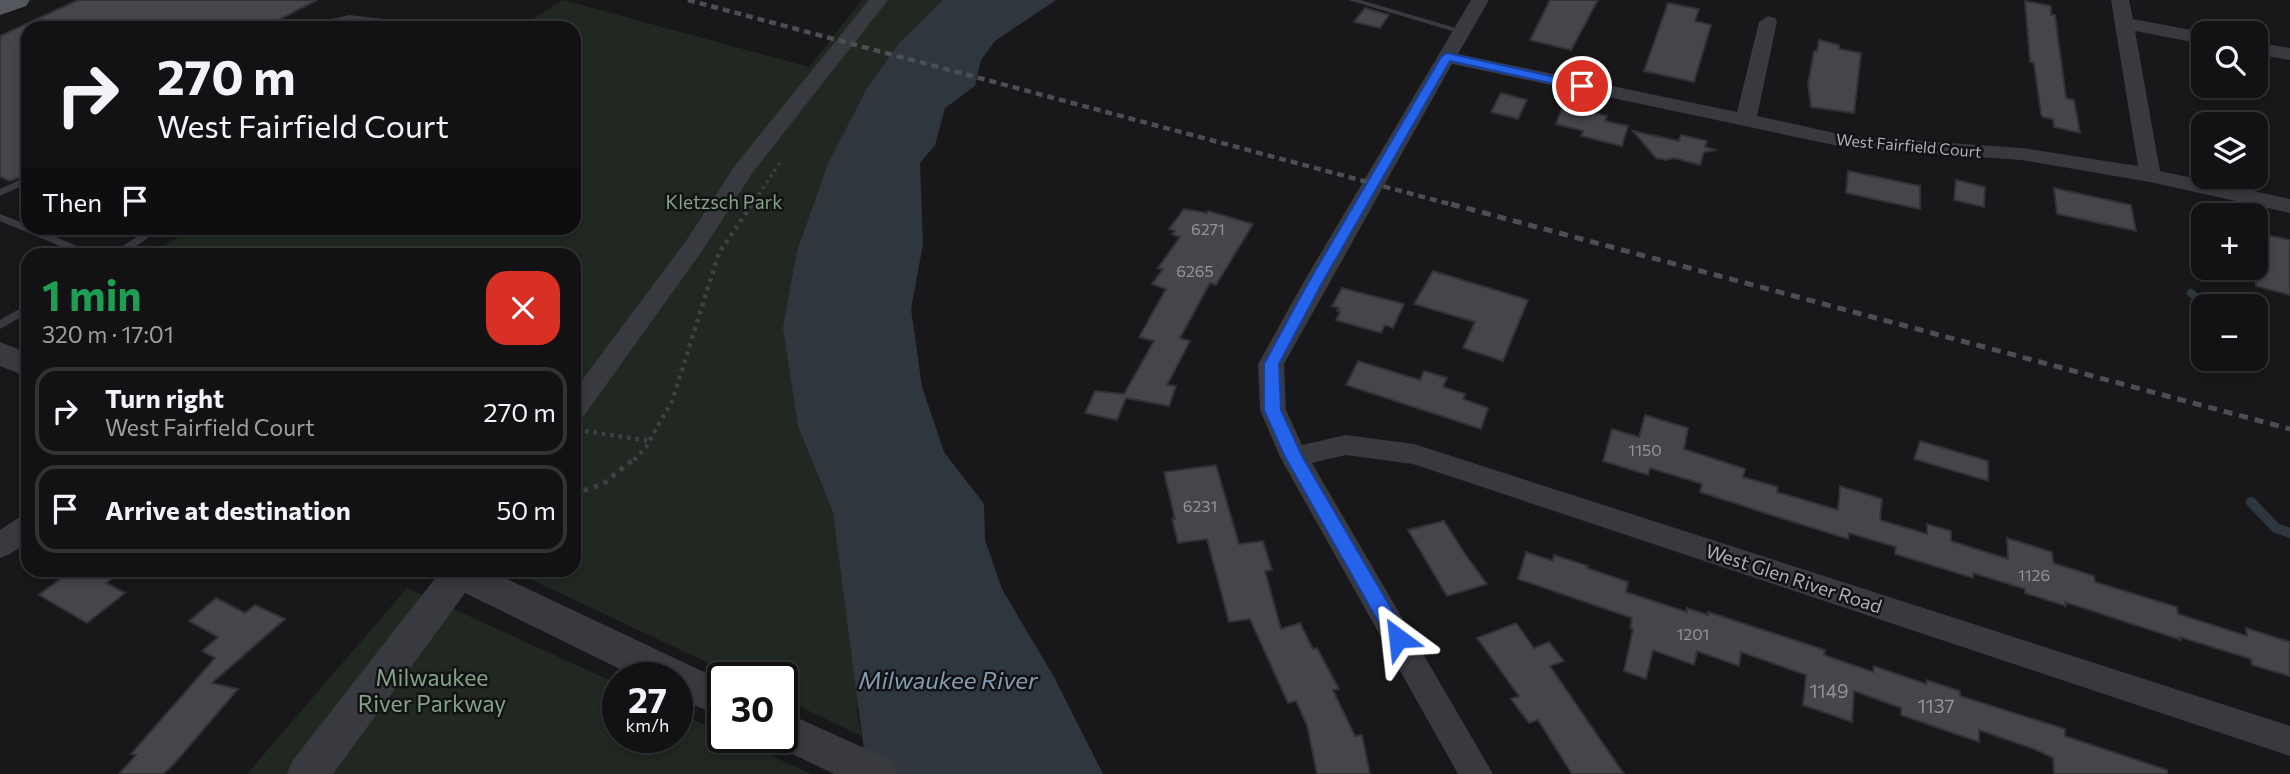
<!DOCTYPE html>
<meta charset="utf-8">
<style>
body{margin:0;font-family:Commissioner,sans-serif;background:#1f2022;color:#f1f3f6;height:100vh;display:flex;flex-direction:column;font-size:26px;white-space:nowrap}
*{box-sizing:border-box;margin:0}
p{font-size:23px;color:#9c9ea0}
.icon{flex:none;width:38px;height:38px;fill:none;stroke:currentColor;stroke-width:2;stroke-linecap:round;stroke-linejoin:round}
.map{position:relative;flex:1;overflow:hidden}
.drawer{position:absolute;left:21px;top:248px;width:560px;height:329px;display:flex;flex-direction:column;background:#121214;border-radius:21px;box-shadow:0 4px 10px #0003,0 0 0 2px #313234}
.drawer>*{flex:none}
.hud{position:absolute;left:21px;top:21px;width:560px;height:214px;border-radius:21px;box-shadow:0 4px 10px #0003,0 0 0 2px #313234;background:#121214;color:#f1f3f6;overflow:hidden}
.tools{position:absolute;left:2191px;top:21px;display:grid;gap:14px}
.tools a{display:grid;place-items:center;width:77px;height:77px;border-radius:14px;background:#121214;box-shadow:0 4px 10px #0003,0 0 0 2px #313234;font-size:35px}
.speed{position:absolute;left:602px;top:662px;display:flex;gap:14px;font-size:35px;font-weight:700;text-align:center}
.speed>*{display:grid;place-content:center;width:91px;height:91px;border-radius:50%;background:#121214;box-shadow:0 4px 10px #0003,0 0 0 2px #313234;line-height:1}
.speed small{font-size:18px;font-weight:400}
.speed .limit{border:4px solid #111;border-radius:10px;background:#fff;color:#111}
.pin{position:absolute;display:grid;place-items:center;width:60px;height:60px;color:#fff;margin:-30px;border:4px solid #fff;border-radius:50%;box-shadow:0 2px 7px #0007}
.me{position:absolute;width:77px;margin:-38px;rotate:330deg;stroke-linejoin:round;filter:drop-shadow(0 0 5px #0008)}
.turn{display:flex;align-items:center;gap:24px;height:147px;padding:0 21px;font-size:32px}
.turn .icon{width:91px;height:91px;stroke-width:2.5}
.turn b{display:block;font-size:49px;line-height:60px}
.then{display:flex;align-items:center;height:66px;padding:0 21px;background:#0003;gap:14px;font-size:26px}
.round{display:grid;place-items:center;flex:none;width:74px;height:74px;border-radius:21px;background:#1f2022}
.overview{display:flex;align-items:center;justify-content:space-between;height:119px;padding:0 21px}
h1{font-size:42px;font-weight:700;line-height:52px;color:#1e9e55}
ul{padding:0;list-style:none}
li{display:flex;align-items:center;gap:21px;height:88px;margin:0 14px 10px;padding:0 7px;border:4px solid #313234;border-radius:21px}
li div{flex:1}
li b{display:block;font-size:26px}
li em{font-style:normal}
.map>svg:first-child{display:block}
.green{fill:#202821}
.water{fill:#2f373e}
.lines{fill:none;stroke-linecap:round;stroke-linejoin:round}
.stream-far1{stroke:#2f373e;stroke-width:8}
.stream{stroke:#2f373e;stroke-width:10}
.building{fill:#45454a;stroke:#323236;stroke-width:2}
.path-far2{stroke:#3f4146;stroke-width:3.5;stroke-dasharray:2.5 4.5;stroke-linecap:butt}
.path-far1{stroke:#3f4146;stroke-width:4.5;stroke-dasharray:3.5 5;stroke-linecap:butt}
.path{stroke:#3f4146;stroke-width:5;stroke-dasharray:4.5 6;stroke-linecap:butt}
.service{fill:#393a3f;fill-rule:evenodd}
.minor{fill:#393a3f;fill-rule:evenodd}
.tertiary{fill:#393a3f;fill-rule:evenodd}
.primary{fill:#55575e;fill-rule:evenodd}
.rail-far1{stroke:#4c4e54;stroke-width:4.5;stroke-dasharray:7 5;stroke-linecap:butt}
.rail{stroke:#4c4e54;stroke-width:5;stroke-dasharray:9 7;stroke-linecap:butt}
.route{fill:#2563eb;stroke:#184099;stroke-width:2}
.labels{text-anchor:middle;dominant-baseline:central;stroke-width:5;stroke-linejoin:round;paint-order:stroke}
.far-street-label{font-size:16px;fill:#abafb9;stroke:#131315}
.number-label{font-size:16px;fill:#92949d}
.park-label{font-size:19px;fill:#83a385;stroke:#131315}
.street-label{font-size:19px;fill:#abafb9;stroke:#131315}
.near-number-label{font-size:19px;fill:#92949d}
.near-park-label{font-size:23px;fill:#83a385;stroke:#131315}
.near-water-label{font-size:24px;font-style:italic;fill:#849db3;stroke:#131315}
</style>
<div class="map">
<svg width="2290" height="774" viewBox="0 0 2290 774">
<rect width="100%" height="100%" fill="#18181a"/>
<g class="green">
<polygon points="563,0 809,67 862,0 1009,0 905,104 857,712 861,736 782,698 782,677 738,677 513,571 574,570 574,256 148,256 193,228 574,228 574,28 518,28"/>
<polygon points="407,588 618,684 618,737 677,737 677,712 723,733 723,737 731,737 811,774 247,774"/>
</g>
<polygon class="water" points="943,0 1056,0 995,41 981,60 975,86 945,108 935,145 920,163 923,244 911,309 922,387 944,452 984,504 985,540 1002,589 1054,677 1103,774 867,774 833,512 798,426 783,328 797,251 828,164 867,88 900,42"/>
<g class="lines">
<g class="stream-far1">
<polyline points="2191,293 2206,306"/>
<polyline points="2206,365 2211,359"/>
</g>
<polyline class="stream" points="2251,502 2276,528 2290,533"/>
</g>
<g class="building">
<polygon points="78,0 317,0 263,28 28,28 28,174 10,181 0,177 0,36"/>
<polygon points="1550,0 1598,0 1571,50 1530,40"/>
<polygon points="2025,1 2051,6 2051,15 2055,15 2066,98 2074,100 2080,133 2054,127 2053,119 2043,117 2041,114 2034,63 2030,62"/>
<polygon points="1668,3 1699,9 1695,21 1711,25 1694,82 1644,71"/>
<polygon points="1365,8 1389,15 1380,28 1354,22"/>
<polygon points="1819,40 1839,45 1839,49 1861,53 1854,113 1811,107 1808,85 1814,51 1817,51"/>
<polygon points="1501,93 1527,100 1518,119 1491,112"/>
<polygon points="1563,106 1607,116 1605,121 1628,126 1622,146 1581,136 1583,131 1556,124"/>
<polygon points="1633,131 1679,141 1681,135 1707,141 1705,147 1717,150 1704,152 1700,165 1674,158 1666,160 1656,158"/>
<polygon points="1848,171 1920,186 1920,209 1846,193"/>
<polygon points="1956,180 1985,187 1984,207 1954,200"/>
<polygon points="2054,188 2131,205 2136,231 2057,214"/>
<polygon points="1184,209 1207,213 1208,211 1253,224 1216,285 1210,283 1180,338 1190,341 1167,385 1176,386 1169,406 1126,398 1117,420 1085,413 1095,391 1124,394 1154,341 1139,337 1166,289 1152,284 1163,269 1158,268 1180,237 1172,234 1175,231 1169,229"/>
<polygon points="2256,233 2290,240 2290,295 2256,286"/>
<polygon points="1433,271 1528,300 1503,361 1463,348 1475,322 1414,304"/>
<polygon points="1342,288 1404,304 1393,328 1385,325 1381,333 1336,320 1340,312 1337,311 1339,308 1332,306"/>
<polygon points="1358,361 1420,380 1424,371 1447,378 1443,387 1465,394 1463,399 1488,408 1481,429 1346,385"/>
<polygon points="1645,415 1688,428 1684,449 1745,469 1743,477 1778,487 1777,492 1838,510 1840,486 1882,499 1880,520 1927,534 1927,524 1951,531 1951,541 2008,559 2007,538 2052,552 2053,563 2094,576 2095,582 2177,607 2178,614 2247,636 2246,628 2290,642 2290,676 2252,665 2251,659 2180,637 2181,640 2065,602 2066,606 2025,593 2025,589 1973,573 1973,578 1895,554 1896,547 1849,533 1848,539 1768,514 1700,492 1702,484 1650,468 1648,475 1603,461 1612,429 1639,437"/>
<polygon points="1920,441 1988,461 1988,481 1914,459"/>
<polygon points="1216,465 1239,544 1263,541 1272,570 1265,571 1281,629 1300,623 1313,649 1317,648 1339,689 1333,690 1355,736 1362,735 1370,774 1317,774 1307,725 1296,701 1288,703 1250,619 1229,622 1207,539 1178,543 1172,519 1175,519 1164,472"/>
<polygon points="1444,521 1465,554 1487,584 1447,596 1408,530"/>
<polygon points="1526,552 1553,561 1554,555 1588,566 1587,568 1628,582 1626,592 1687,612 1687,608 1708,615 1708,612 1825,650 1824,655 1873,672 1874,666 1926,684 1927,680 1960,691 1960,696 2065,729 2065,736 2167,770 2167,774 2054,774 2053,758 2034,749 1979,730 1979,742 1901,715 1901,708 1854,691 1852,722 1803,705 1806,675 1741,652 1739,666 1697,651 1694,665 1653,650 1646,679 1624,671 1633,629 1630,628 1632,618 1518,579"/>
<polygon points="72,570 121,570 106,583 125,593 87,623 39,595"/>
<polygon points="216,598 245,613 255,605 285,619 212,683 238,689 174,764 163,774 119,774 136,755 131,754 215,658 202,651 218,637 189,621"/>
<polygon points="1516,623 1534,648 1549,642 1564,661 1550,666 1624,774 1572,774 1538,720 1529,723 1511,699 1519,696 1477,638"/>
</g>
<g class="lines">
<polyline class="path-far2" points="751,206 781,161"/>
<g class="path-far1">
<polyline points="585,431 650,441"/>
<polyline points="634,460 646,447 672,401 719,253 752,204"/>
</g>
<polyline class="path" points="574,494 603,484 635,458"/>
<g class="service">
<polygon points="1348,0 1361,0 1466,31 1459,33"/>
<path d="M349,15l35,4 28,9c-17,0 -33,-7 -51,-8 -18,0 -34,8 -51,8l13,-7z"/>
<polygon points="28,176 28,183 0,196 0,189"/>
<polygon points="0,214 28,225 28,228 35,228 100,256 84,256 0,221"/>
<polygon points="151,228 163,228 121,256 107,256"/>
<polygon points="28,304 28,313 0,329 0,320"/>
</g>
<g class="minor">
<polygon points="869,0 888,0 753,172 702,251 583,417 574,420 574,391 686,241 736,164"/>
<polygon points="1471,0 1489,0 1458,54 1737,112 1759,22 1768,16 1775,18 1777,22 1757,116 1848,136 2022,148 2138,166 2111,0 2129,0 2133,19 2207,33 2203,33 2203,44 2135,31 2160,171 2290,199 2290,213 2150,182 2022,160 1848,148 1452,64 1284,364 1286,410 1302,445 1346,435 1414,444 2290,726 2290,756 1413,464 1346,455 1312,463 1493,774 1458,774 1280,457 1260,410 1258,364 1303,283"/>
<polygon points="2256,42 2290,48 2290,60 2256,54"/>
<polygon points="28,515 28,542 10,554 0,558 0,530 18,518"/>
</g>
<g class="tertiary">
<polygon points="0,342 28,353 28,377 0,366"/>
<polygon points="434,570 488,570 723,681 723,717 677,698 677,677 636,677 465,593 333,774 287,774 293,760 437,576"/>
<polygon points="782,711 891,760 897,774 834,774 768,742 765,737 782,737"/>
</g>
<polygon class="primary" points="0,0 30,0 26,6 0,15"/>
<polyline class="rail-far1" points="688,0 1457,206"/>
<polyline class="rail" points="1451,204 2290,429"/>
</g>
<polygon class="route" points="1447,53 1582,83 1588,86 1582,90 1450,61 1322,283 1279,364 1281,410 1302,456 1405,632 1407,638 1405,644 1398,646 1391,644 1285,457 1264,410 1264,364 1308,283 1441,57"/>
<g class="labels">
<g class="far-street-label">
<text transform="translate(1909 145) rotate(5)">West Fairfield Court</text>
</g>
<g class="number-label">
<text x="1208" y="228">6271</text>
<text x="1195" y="270">6265</text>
<text x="1645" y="449">1150</text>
<text x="1200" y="505">6231</text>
<text x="2034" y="574">1126</text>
<text x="1693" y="633">1201</text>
</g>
<g class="park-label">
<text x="724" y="201">Kletzsch Park</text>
</g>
<g class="street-label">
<text transform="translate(1794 578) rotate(18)">West Glen River Road</text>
</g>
<g class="near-number-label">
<text x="1829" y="690">1149</text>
<text x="1936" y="705">1137</text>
</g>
<g class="near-park-label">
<text x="432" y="677">Milwaukee<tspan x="432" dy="26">River Parkway</tspan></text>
</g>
<g class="near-water-label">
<text x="948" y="679">Milwaukee River</text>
</g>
</g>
</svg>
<div class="tools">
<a><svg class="icon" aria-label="search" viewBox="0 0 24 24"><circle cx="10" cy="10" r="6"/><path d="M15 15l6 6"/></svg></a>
<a><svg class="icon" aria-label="layers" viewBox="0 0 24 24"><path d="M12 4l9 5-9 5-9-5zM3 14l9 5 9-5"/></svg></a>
<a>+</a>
<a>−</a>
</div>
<div class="speed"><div>27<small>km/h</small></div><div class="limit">30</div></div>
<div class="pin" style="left:1582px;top:86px;background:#d93025"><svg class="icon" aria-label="arrive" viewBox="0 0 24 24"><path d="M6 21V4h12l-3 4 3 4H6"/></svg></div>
<svg class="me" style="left:1398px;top:638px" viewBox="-20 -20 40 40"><path d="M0-17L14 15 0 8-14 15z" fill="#2563eb" stroke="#fff" stroke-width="4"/></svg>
<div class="hud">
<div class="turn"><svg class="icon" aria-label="right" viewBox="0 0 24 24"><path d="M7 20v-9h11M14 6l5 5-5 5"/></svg><div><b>270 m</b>West Fairfield Court</div></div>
<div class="then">Then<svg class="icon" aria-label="arrive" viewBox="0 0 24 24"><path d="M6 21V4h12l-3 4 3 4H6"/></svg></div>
</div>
<section class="drawer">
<div class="overview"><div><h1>1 min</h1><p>320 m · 17:01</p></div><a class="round" style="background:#d93025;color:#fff"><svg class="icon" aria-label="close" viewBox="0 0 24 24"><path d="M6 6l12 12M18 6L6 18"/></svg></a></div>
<ul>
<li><svg class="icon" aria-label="right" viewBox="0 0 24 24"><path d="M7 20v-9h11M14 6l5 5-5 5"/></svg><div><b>Turn right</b><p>West Fairfield Court</p></div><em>270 m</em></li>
<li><svg class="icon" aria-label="arrive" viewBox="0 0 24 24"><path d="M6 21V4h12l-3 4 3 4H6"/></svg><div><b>Arrive at destination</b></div><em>50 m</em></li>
</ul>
</section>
</div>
